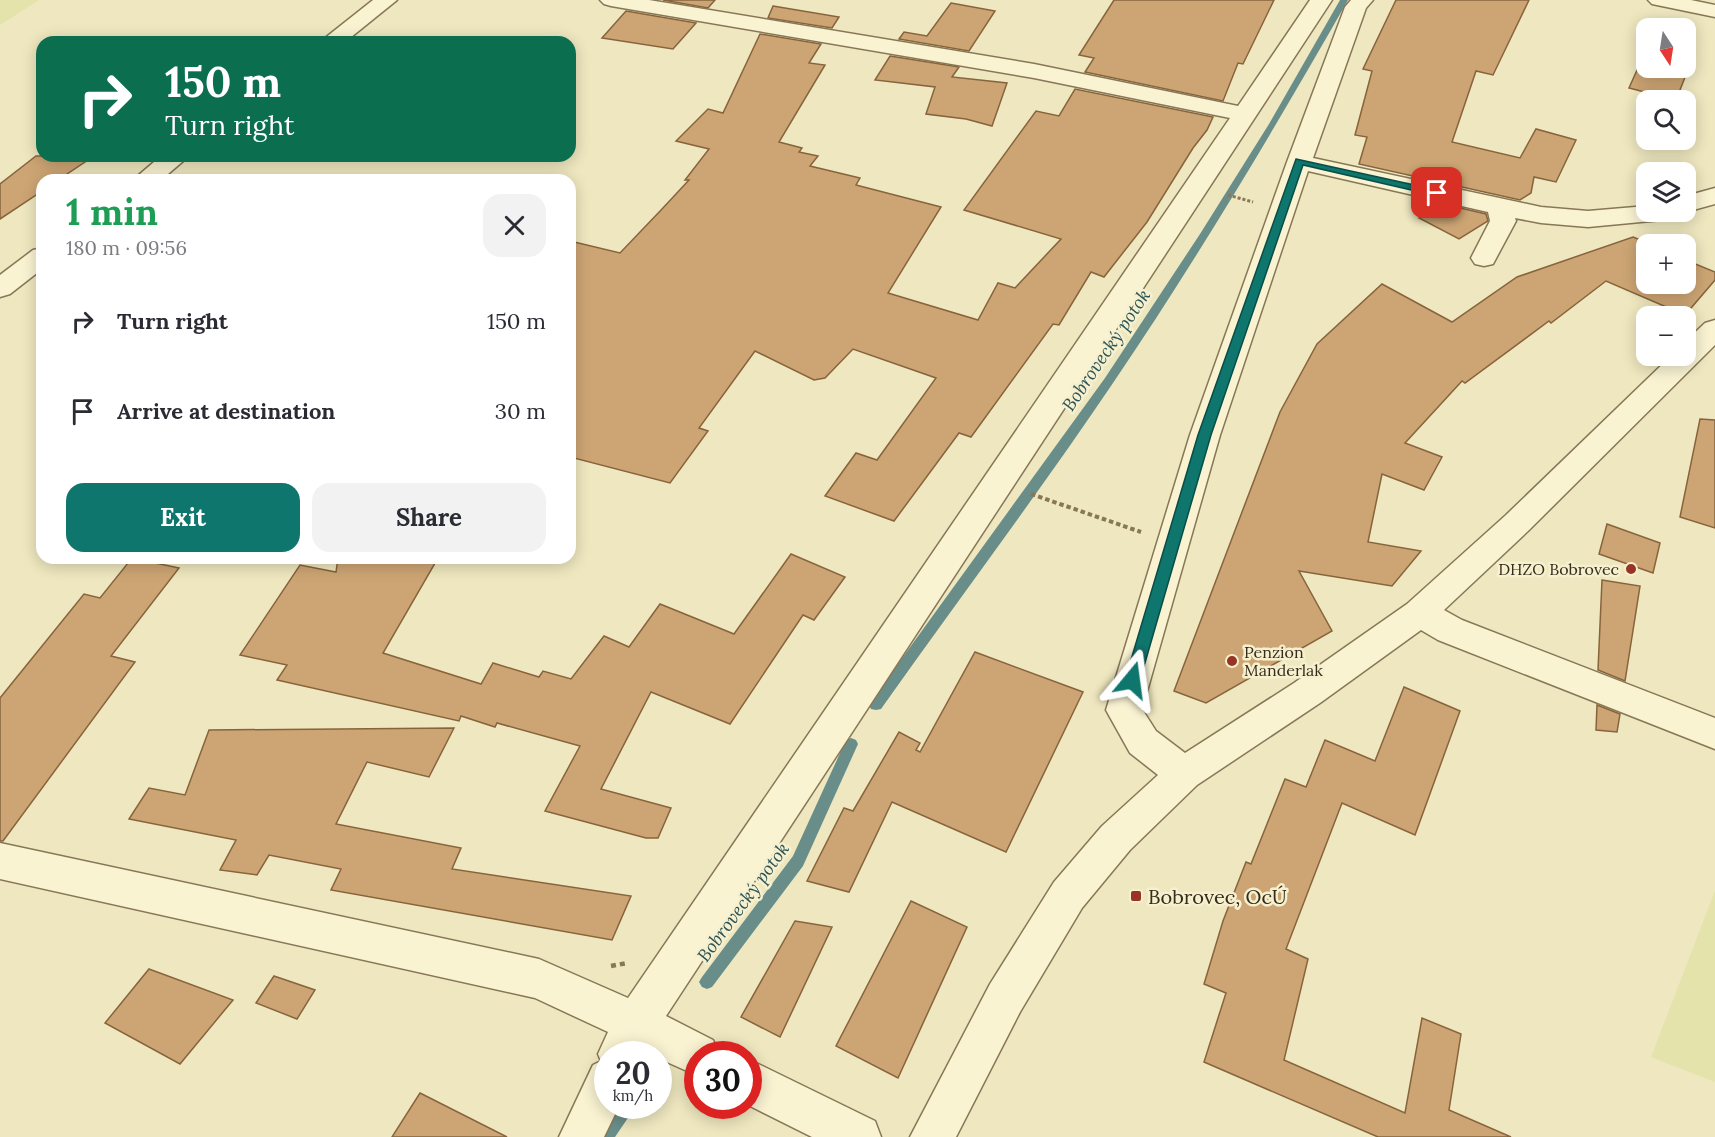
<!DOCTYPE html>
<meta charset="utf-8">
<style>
body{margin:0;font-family:Lora,serif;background:#f2f2f3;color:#2b2b33;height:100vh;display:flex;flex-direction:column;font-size:22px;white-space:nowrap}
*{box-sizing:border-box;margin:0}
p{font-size:20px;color:#7c7c81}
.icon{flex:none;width:33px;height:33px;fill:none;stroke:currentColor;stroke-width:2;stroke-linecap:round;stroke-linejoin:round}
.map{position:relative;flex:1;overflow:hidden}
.details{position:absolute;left:36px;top:174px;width:540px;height:390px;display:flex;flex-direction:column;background:#fff;border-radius:18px;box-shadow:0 3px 15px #0003}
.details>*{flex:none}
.hud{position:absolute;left:36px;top:36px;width:540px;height:126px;border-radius:18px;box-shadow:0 3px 15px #0003;background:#0b6e4f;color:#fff;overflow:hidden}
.needle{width:39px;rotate:168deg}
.fabs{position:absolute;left:1636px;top:18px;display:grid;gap:12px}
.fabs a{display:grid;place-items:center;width:60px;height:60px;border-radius:12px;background:#fff;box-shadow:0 3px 15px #0003;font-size:30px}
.speed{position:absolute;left:594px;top:1041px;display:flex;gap:12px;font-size:30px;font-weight:700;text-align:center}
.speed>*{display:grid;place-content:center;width:78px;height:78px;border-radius:50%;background:#fff;box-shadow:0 3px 15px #0003;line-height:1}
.speed small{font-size:15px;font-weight:400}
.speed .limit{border:9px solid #d22;background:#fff;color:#111}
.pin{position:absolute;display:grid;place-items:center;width:51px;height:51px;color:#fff;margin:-26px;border-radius:12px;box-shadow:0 3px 9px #0006}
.me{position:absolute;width:66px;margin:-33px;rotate:16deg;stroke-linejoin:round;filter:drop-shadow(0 0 4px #0008)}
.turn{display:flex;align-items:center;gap:21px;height:126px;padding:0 30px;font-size:27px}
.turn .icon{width:78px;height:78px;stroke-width:2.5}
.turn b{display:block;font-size:42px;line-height:51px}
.round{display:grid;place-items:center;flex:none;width:63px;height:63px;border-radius:18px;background:#f2f2f3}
.headline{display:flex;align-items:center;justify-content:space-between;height:102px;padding:0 30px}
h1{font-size:36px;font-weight:800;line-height:45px;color:#1e9e55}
.primary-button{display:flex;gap:12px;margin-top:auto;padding:12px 30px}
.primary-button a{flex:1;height:69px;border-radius:18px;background:#0f766e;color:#fff;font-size:24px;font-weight:800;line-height:69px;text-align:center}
.primary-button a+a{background:#f2f2f3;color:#2b2b33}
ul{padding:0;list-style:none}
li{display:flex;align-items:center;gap:18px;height:90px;padding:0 30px}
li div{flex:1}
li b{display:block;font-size:22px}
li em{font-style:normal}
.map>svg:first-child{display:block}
.farmland{fill:#e4e3ac}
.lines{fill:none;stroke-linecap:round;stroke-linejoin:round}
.stream{fill:#698e8a;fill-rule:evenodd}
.building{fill:#cda574;stroke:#87643c;stroke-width:1.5}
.minor-casing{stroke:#877757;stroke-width:3}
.path-far2{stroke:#877757;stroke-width:3;stroke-dasharray:3 2;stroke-linecap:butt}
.path-far1{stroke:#877757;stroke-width:4;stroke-dasharray:4.5 3;stroke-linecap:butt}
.path{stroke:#877757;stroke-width:4.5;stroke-dasharray:5 4;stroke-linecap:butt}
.minor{fill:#f9f3d2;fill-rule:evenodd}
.route{fill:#0f766e;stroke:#0a4d48;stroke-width:1.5}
.poi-dot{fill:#973426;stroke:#f6f0ce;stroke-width:2}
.labels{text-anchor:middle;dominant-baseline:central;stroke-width:5;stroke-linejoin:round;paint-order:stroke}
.poi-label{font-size:16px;fill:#362c1c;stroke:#f6f0ce;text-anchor:end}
.water-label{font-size:18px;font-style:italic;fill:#2b5356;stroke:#f6f0ce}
.near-poi-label{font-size:20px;fill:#362c1c;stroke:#f6f0ce;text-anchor:start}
</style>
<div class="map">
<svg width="1715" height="1137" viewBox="0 0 1715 1137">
<rect width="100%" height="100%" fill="#eee7bf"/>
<g class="farmland">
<polygon points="0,0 39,0 0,25"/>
<polygon points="1715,891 1715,1082 1651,1057"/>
</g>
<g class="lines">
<g class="stream">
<path d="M1340,0h8c-74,130 -151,259 -235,383 -75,111 -155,217 -232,326l-5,1 -5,-1 -2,-4 2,-4 234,-323 95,-144 69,-110z"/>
<polygon points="851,738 856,740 858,744 803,866 712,987 707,989 702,987 699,982 702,977 793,856 846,740"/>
<polygon points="618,1106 636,1106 615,1137 597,1137"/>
</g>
</g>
<g class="building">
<polygon points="663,0 715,0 708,8"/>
<polygon points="1114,0 1274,0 1243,64 1238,63 1223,101 1085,72 1094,58 1079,55"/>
<polygon points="1396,0 1529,0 1493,75 1476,71 1452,142 1520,158 1536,129 1576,140 1556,182 1534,177 1531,193 1520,200 1359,164 1367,137 1355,135 1372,71 1363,69"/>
<polygon points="951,3 995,11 969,51 899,39 904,32 927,36"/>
<polygon points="773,6 839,17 832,28 768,18"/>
<polygon points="626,11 696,23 673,49 602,38"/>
<polygon points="760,34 821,44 809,63 825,65 779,142 802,148 799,152 818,156 810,166 860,178 856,185 941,207 888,293 978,320 998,283 1015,288 1061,239 964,210 1036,111 1059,116 1075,89 1213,117 1207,130 1193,148 1147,222 1104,277 1091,272 1059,325 1053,324 971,437 959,433 894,521 825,496 856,453 877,460 936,378 853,349 825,378 814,380 755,351 699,428 708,431 670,483 570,457 570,241 620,253 662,209 689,180 685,180 709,149 676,141 708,109 723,113"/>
<polygon points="1646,50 1647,68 1686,68 1686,61 1691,62 1676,100 1629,88"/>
<polygon points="890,56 959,67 952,77 1007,83 992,126 966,119 926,114 935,87 875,80"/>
<polygon points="36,156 94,156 58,180 42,180 42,191 0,219 0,184"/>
<polygon points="1443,204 1486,214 1488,221 1459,239 1419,218"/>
<polygon points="1633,237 1650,244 1647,244 1647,284 1686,284 1686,260 1715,272 1715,280 1685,315 1606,281 1551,323 1549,321 1465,383 1462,381 1405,443 1442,457 1424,490 1382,474 1368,542 1421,551 1392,586 1299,571 1332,631 1206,703 1174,691 1280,412 1317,344 1382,284 1452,322 1517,277"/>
<polygon points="1700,419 1715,420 1715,528 1680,517"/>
<polygon points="1607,524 1660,543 1653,573 1599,554"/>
<polygon points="791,554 845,577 814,620 803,615 730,724 651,692 601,789 671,808 658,838 646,838 545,811 580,746 497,723 495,727 461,716 459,721 277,680 287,665 240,655 300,565 336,572 338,558 438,558 383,653 481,684 493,663 539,677 543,671 571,679 604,636 629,647 660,604 734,634"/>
<polygon points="132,558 179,568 111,656 135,662 3,841 0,841 0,698 84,594 100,598"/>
<polygon points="1602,580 1640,586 1625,681 1598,670"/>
<polygon points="975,652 1083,692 1006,852 892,802 849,892 807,881 844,808 853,811 899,732 920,743 916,750 920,752"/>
<polygon points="1404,687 1460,711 1415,835 1342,803 1286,949 1308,959 1284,1060 1405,1113 1422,1018 1461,1034 1449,1110 1511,1137 1378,1137 1204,1062 1226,993 1204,984 1223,921 1246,862 1251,864 1285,779 1306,787 1325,740 1375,761"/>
<polygon points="1597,705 1620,714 1617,732 1596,730"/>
<polygon points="454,728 429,777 367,762 336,824 461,848 452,869 631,896 612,940 331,890 341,869 269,855 257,875 220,870 236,840 129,819 149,788 185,795 209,730"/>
<polygon points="911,901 967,927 898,1078 836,1046"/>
<polygon points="795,921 832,927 780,1037 741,1017"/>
<polygon points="149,969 233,1000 180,1064 105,1023"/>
<polygon points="274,976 315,990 297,1019 256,1003"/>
<polygon points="420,1093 507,1137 392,1137"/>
</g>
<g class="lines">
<defs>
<g id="minor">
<polygon points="373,0 397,0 345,42 320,42"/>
<polygon points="600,0 649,0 1034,64 1238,106 1310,0 1332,0 666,1016 713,1040 719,1054 698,1054 698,1076 658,1058 658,1054 645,1050 643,1054 608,1054 608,1106 619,1106 604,1137 559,1137 593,1065 601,1061 598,1054 608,1032 535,998 0,879 0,843 539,959 628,998 1230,118 1034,78 611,6 604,4"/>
<polygon points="1351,0 1373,0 1366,8 1313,158 1541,207 1588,211 1647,206 1647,212 1675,212 1671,217 1662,220 1588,227 1541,223 1515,218 1516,221 1493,264 1484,266 1475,264 1471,258 1490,221 1488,212 1308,171 1220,435 1142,709 1156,731 1185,753 1294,683 1407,604 1506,515 1671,356 1686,356 1686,341 1705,323 1715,320 1715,345 1528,531 1444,610 1462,620 1715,718 1715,749 1438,640 1421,630 1320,703 1197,785 1130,850 1082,908 1020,1012 956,1137 910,1137 990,984 1054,882 1102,826 1158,775 1130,753 1106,710 1190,435 1287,162 1345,7"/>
<polygon points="1648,0 1691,0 1715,5 1715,17 1652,4"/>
<polygon points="161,156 189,156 161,180 133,180"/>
<polygon points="1715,188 1715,204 1686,212 1686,196"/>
<polygon points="42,248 42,269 10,294 0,297 0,275 33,250"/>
<polygon points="748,1059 875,1121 881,1137 812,1137 748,1105"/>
</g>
</defs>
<use href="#minor" class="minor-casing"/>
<polyline class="path-far2" points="1228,195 1253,202"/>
<polyline class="path-far1" points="1031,494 1141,532"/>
<polyline class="path" points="611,966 627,963"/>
<use href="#minor" class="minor"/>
</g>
<polygon class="route" points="1296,159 1437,190 1442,193 1437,196 1303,165 1211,435 1140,680 1138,685 1127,685 1125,680 1198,435"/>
<g class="poi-dot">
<circle cx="1631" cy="569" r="6"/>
<circle cx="1232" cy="661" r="6"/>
<rect x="1130" y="890" width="12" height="12" rx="3"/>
</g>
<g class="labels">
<g class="poi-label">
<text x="1619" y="569">DHZO Bobrovec</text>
<text x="1244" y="652" text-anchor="start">Penzion<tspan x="1244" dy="18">Manderlak</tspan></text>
</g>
<g class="water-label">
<text transform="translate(1106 350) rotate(-56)">Bobrovecký potok</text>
<text transform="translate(743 902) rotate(-54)">Bobrovecký potok</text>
</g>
<g class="near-poi-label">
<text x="1148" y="896">Bobrovec, OcÚ</text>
</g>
</g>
</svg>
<div class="fabs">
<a><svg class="needle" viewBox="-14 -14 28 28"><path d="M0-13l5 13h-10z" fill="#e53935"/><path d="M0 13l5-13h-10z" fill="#7c7c81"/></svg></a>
<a><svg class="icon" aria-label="search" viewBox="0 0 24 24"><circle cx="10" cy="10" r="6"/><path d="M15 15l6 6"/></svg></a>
<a><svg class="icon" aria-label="layers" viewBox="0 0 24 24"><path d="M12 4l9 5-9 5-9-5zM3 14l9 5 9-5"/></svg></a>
<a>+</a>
<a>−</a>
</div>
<div class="speed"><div>20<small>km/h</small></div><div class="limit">30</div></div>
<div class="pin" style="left:1437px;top:193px;background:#d93025"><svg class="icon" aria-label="arrive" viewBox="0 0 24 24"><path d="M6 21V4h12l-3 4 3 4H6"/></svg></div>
<svg class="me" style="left:1132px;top:680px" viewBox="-20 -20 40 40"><path d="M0-17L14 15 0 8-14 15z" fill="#0f766e" stroke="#fff" stroke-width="4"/></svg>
<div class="hud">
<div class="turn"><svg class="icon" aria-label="right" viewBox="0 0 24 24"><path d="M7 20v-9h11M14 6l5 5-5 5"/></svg><div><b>150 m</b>Turn right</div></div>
</div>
<section class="details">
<div class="headline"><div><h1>1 min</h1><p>180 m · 09:56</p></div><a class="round"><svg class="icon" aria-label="close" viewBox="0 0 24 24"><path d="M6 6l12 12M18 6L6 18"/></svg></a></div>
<ul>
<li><svg class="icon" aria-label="right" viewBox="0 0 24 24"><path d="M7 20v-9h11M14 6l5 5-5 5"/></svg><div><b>Turn right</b></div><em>150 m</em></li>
<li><svg class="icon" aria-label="arrive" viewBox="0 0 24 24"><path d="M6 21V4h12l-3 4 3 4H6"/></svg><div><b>Arrive at destination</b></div><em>30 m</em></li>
</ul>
<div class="primary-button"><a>Exit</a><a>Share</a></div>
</section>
</div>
